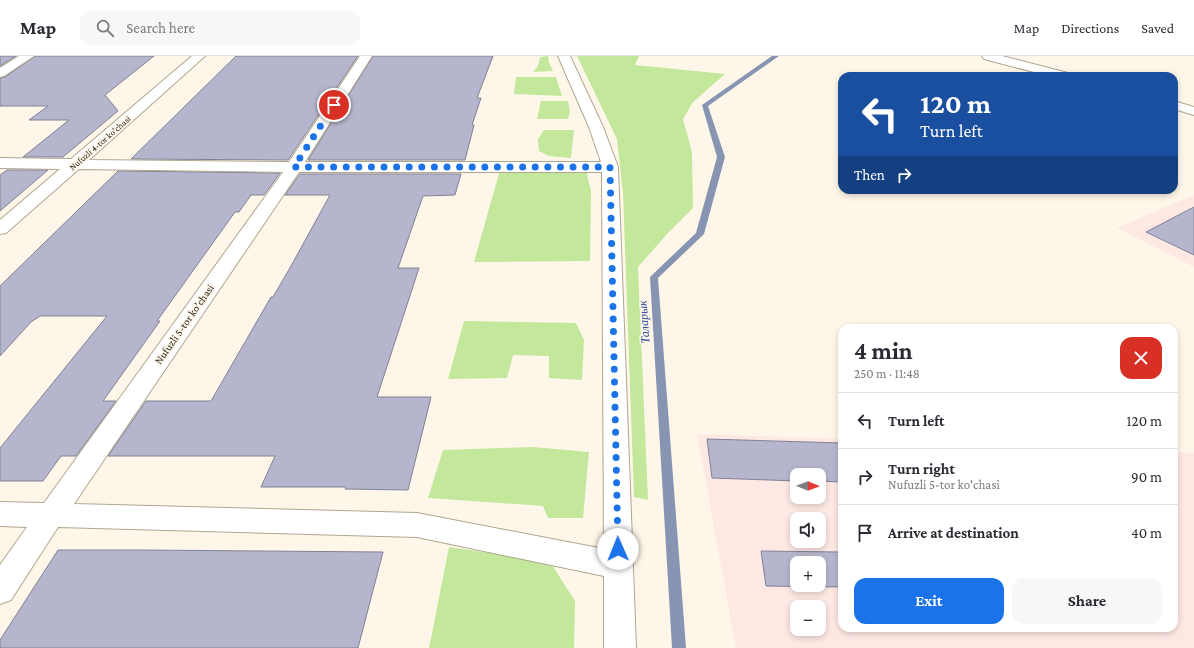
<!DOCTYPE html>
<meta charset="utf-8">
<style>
body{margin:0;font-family:"Crimson Pro",serif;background:#f7f7f7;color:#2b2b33;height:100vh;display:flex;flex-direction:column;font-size:15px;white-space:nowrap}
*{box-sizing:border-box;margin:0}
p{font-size:13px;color:#7c7c81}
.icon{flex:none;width:22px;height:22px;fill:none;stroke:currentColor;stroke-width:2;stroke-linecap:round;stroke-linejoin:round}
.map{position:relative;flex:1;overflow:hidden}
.side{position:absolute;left:838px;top:268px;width:340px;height:308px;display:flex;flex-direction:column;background:#fff;border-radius:12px;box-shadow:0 2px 6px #0003}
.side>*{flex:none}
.guide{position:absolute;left:838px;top:16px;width:340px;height:122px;border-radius:12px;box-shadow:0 2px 6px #0003;background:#1a4fa0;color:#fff;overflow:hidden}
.needle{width:26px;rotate:91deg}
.controls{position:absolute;left:790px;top:412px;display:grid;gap:8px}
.controls a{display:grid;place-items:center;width:36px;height:36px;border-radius:8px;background:#fff;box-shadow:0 2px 6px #0003;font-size:20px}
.pin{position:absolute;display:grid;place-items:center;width:34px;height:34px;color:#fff;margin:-17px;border:2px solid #fff;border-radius:50%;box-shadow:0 1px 4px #0007}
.me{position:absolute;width:44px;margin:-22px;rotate:359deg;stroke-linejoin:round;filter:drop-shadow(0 0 3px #0008)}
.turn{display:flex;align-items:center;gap:14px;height:84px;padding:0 16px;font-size:18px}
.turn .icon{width:52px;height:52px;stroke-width:2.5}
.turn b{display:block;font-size:28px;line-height:34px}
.then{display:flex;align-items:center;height:38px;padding:0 16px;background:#0003;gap:8px;font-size:15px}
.round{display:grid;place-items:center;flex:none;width:42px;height:42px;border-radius:12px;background:#f7f7f7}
.headline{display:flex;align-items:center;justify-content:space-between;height:68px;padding:0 16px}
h1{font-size:24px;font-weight:700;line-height:30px}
.cta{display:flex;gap:8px;margin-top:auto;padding:8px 16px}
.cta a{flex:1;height:46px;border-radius:12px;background:#1a73e8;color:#fff;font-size:16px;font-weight:700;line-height:46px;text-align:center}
.cta a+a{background:#f7f7f7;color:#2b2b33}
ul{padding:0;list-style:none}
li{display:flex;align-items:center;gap:12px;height:56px;padding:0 16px;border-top:1px solid #e1e1e2}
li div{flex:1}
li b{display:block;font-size:15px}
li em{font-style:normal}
header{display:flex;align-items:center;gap:24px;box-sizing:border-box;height:56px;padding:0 20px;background:#fff;border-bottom:1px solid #e1e1e2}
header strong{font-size:19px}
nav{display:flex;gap:22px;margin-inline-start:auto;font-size:14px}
.search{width:280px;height:36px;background:#f7f7f7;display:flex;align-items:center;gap:10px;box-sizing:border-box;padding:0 14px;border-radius:12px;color:#7c7c81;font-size:15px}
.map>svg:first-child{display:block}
.industrial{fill:#fee8e4;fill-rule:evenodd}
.green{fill:#c3e89b}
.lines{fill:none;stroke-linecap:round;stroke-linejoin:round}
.stream{fill:#8895b2;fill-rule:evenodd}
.building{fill:#b5b6cd;stroke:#808196;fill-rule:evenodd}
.minor-casing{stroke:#b0a690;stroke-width:2}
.minor{fill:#fff;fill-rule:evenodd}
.route{stroke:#1a73e8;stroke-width:7;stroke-dasharray:0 12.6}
.labels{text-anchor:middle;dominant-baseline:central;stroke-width:3.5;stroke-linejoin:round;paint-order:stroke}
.far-street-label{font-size:9px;fill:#2c281f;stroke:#fef7e9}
.street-label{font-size:11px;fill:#2c281f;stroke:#fef7e9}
.water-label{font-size:12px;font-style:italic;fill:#224296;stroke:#fef7e9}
</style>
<header>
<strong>Map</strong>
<div class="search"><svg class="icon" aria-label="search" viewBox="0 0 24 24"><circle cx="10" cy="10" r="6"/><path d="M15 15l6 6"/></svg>Search here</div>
<nav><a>Map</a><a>Directions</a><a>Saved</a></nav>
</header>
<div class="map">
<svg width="1194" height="592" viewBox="0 0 1194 592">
<rect width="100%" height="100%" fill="#fef7e9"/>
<g class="industrial">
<polygon points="1194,139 1194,211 1117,172"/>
<path d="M697,378l145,5v189h332v-176l20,1v195h-458zM797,419h22v22h-22zM797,463h22v22h-22zM797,507h22v22h-22zM797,551h22v22h-22z"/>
</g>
<g class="green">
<polygon points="548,0 549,7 553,15 533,16 538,10 540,1"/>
<polygon points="577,0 639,0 635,9 725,18 693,46 683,63 692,96 693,152 668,177 638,211 648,444 634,441 623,137 617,83"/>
<polygon points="516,21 556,21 562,40 514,38"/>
<polygon points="541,45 568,45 570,56 568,63 537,63"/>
<polygon points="544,74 574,74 571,102 549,100 539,95 538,83"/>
<polygon points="500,114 586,114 591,135 590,205 474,206"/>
<polygon points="464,265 576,267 584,284 582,324 549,322 549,300 513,299 507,322 448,323"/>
<polygon points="533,391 589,396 583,462 548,462 543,450 428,442 443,394"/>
<polygon points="449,491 530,503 552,509 575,545 574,592 429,592"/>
</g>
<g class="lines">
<polygon class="stream" points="772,0 779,0 708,50 725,101 704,178 658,222 686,592 672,592 650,221 696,177 717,101 702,49"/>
</g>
<g class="building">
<polygon points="0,0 16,0 0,10"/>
<polygon points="35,0 154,0 105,39 118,55 63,101 23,101 69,64 29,64 48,50 0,50 0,22 5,21"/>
<polygon points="236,0 358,0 288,104 131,103"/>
<polygon points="373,0 493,0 477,42 481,42 472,69 474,69 465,104 308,104"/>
<polygon points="7,114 48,114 0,155 0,119"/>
<polygon points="118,115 280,117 264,139 251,139 239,156 235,156 157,265 160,265 103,345 116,345 76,400 61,400 43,425 0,425 0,392 107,260 40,260 31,266 0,300 0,230"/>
<polygon points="300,118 461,118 455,139 423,140 398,212 419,212 377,341 431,341 408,434 345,433 346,431 261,431 275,400 108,400 146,345 211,345 271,241 273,241 291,210 330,139 285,139"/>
<polygon points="1194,151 1194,199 1146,176"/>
<polygon points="707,383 842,387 842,426 819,425 819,419 797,419 797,425 712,422"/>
<polygon points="58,494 140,494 383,496 358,592 0,592 0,584"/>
<path d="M761,495l81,1v35l-76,-1zM797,507h22v22h-22z"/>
</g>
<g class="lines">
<defs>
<g id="minor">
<polygon points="19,0 34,0 4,20 0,21 0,12"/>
<path d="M192,0h13l-116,104 200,2 71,-106h12l-67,106h296l-12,-35 -31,-71h12l33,71 15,40 18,481h-32v-72l-187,-39 -359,-10 -47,73 -11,4v-39l27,-38 -27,-1v-24l44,1 239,-331 -204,-3 -73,64 -6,1v-14l60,-51 -60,-1v-10l71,1zM299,116h303l2,377 -187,-36 -343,-9z"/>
<polygon points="982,0 1002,0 1068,17 1070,20 1049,20 984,3"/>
<polygon points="1174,45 1194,51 1194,59 1174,53"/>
</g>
</defs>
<use href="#minor" class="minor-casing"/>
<use href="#minor" class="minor"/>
</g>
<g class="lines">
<polyline class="route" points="334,49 294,111 610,111 618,493"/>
</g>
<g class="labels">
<g class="far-street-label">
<text transform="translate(100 87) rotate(-41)">Nufuzli 4-tor ko'chasi</text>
</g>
<g class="street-label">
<text transform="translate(184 268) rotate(-55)">Nufuzli 5-tor ko'chasi</text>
</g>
<g class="water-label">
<text transform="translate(644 266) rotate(-94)">Таларык</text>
</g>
</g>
</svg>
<div class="controls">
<a><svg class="needle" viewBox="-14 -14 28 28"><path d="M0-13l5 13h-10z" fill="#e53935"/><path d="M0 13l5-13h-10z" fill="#7c7c81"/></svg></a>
<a><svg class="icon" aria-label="sound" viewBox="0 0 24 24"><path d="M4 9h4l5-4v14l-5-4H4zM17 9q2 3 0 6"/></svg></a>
<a>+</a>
<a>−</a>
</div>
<div class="pin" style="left:334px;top:49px;background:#d93025"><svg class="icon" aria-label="arrive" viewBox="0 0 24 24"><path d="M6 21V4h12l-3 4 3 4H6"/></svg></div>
<svg class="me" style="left:618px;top:493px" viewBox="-20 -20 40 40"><circle r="19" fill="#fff"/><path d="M0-13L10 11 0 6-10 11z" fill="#1a73e8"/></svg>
<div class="guide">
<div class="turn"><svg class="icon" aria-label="left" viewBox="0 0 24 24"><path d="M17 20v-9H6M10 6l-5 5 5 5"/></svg><div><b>120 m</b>Turn left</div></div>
<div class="then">Then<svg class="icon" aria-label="right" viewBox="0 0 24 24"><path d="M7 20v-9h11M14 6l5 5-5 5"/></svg></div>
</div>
<section class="side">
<div class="headline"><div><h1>4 min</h1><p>250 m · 11:48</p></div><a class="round" style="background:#d93025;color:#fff"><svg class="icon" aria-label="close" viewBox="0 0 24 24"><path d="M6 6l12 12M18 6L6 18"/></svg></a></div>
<ul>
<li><svg class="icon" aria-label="left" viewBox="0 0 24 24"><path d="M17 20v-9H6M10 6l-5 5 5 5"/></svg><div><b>Turn left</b></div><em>120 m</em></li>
<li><svg class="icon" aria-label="right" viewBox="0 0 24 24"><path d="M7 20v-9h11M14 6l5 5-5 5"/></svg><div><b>Turn right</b><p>Nufuzli 5-tor ko'chasi</p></div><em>90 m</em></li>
<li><svg class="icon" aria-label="arrive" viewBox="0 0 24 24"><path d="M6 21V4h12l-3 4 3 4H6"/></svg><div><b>Arrive at destination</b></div><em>40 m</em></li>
</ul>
<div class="cta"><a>Exit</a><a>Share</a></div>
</section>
</div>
